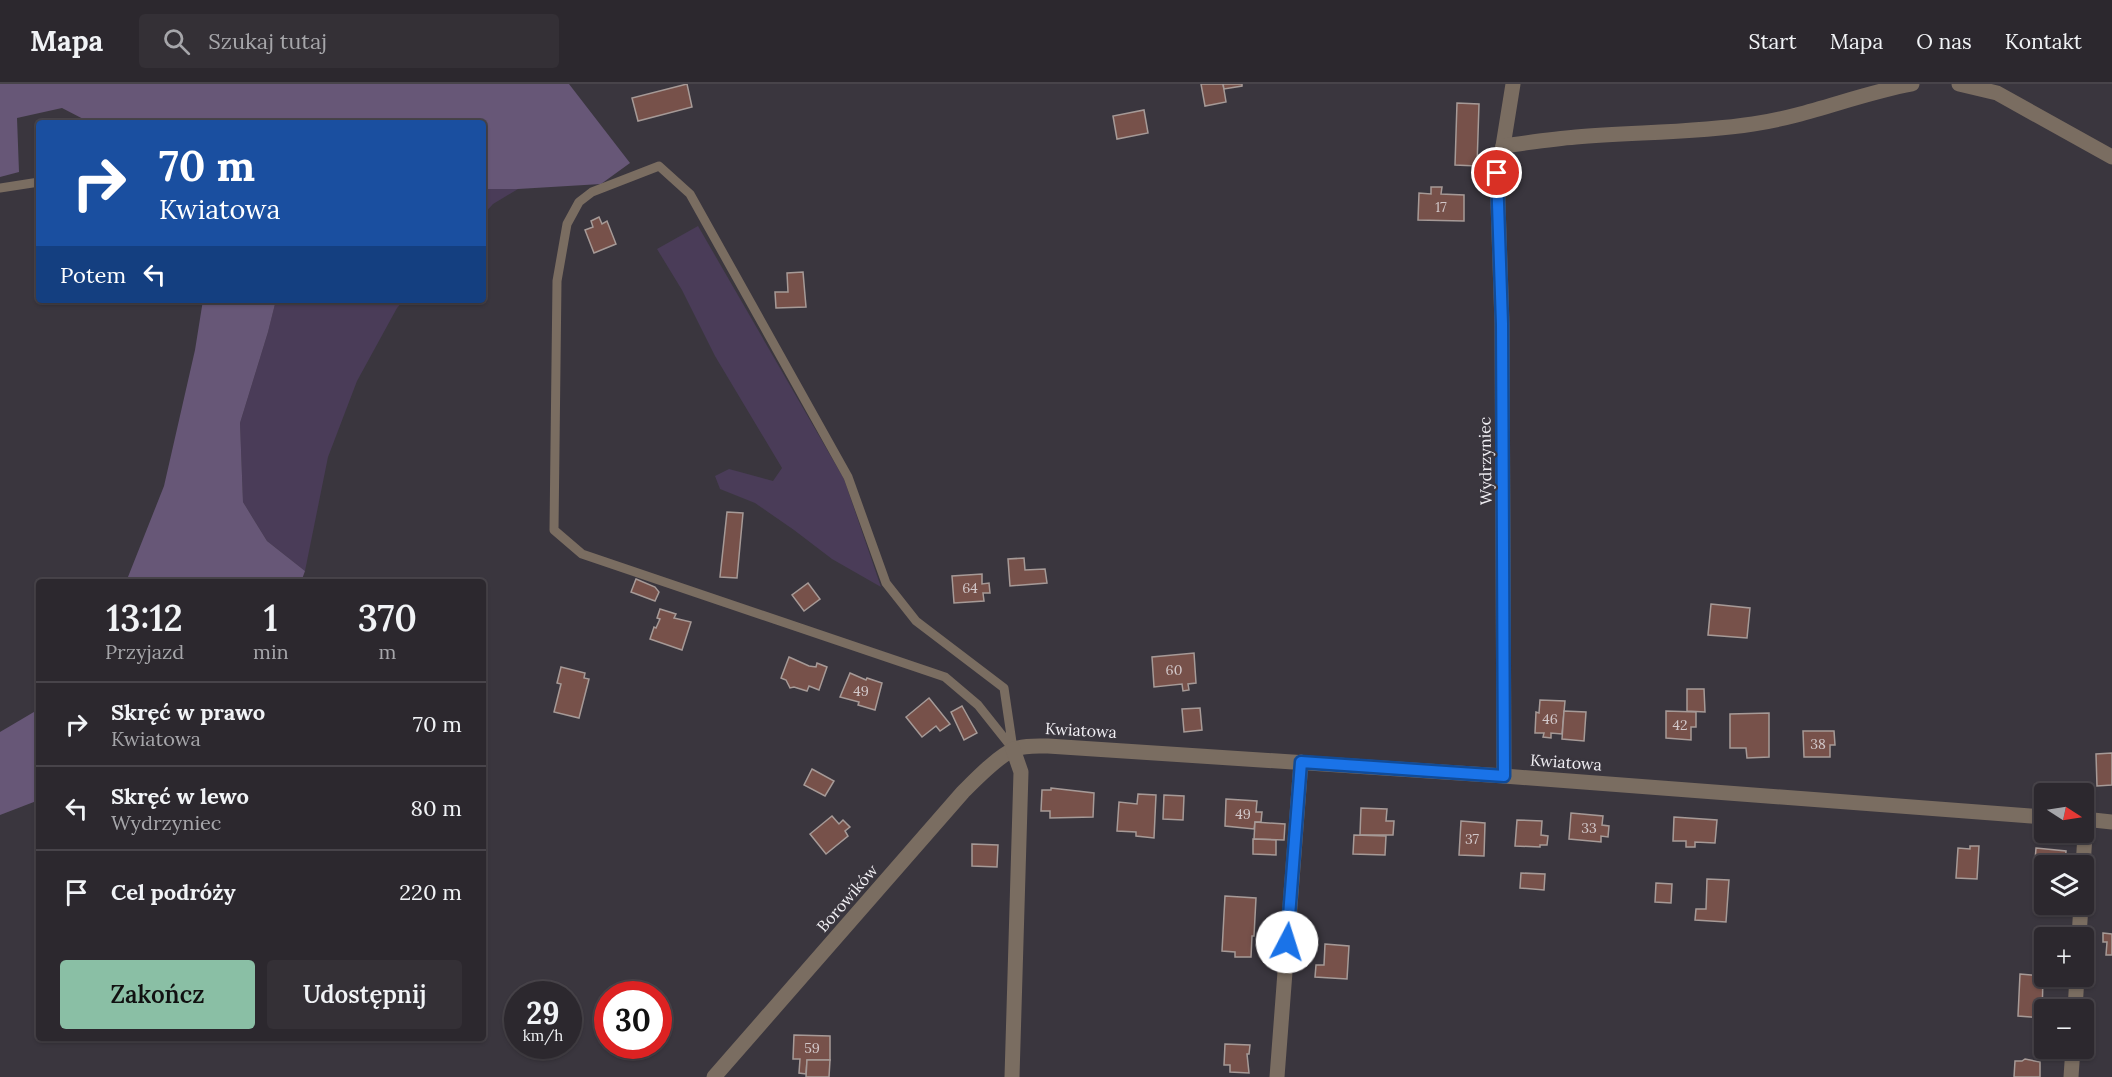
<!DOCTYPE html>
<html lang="pl">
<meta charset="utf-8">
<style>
body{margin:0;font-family:Lora,serif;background:#343036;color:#f1f3f6;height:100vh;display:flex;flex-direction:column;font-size:22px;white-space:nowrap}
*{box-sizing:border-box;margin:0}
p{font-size:20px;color:#a6a6aa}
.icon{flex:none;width:33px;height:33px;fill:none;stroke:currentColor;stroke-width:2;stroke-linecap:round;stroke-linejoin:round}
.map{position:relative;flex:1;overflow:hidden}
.panel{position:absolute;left:36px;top:495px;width:450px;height:462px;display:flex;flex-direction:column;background:#2c282e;border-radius:6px;box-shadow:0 2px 4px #0004,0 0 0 2px #48444a}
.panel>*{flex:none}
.banner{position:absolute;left:36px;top:36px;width:450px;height:183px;border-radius:6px;box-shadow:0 2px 4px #0004,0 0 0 2px #48444a;background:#1a4fa0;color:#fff;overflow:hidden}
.needle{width:39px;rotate:102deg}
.controls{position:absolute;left:2034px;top:699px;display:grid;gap:12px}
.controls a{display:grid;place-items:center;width:60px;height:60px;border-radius:6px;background:#2c282e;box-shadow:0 2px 4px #0004,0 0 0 2px #48444a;font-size:30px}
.speed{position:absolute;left:504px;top:897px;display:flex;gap:12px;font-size:30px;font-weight:700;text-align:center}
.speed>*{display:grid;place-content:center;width:78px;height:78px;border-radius:50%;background:#2c282e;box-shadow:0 2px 4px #0004,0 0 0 2px #48444a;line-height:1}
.speed small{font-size:15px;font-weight:400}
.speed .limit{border:9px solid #d22;background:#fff;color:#111}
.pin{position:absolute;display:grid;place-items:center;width:51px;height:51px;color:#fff;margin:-26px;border:3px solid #fff;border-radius:50%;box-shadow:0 2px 6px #0007}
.me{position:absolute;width:66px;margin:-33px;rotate:5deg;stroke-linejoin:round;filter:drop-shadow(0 0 4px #0008)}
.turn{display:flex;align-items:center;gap:21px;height:126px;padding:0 24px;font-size:27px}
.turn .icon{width:78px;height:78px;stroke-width:2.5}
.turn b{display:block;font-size:42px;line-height:51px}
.then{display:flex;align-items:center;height:57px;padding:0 24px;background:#0003;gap:12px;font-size:22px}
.eta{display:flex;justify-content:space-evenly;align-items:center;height:102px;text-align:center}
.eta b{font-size:36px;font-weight:600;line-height:42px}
.cta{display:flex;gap:12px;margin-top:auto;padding:12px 24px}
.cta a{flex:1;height:69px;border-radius:6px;background:#8abfa5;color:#111;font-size:24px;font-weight:600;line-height:69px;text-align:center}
.cta a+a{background:#343036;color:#f1f3f6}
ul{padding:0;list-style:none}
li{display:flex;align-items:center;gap:18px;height:84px;padding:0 24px;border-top:2px solid #48444a}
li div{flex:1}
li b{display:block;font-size:22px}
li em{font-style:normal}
header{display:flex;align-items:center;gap:36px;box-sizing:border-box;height:84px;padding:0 30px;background:#2c282e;border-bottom:2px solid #48444a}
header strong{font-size:28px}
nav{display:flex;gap:33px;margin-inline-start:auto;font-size:21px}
.search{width:420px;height:54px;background:#343036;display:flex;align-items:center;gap:15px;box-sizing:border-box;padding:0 21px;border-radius:6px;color:#a6a6aa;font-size:22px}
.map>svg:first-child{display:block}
.green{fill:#4a3c58}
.forest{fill:#675777}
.building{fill:#77514a;stroke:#a69a97;stroke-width:1.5}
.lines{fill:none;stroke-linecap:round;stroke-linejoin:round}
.lane{stroke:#7a6d61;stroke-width:9}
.street{stroke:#7a6d61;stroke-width:15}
.route-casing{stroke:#114b97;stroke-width:15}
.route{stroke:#1a73e8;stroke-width:10}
.labels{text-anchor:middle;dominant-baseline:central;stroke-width:4.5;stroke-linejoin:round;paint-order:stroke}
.number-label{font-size:14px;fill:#d2c8ca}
.street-label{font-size:16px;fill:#f1eff4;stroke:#3a363e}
</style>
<header>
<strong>Mapa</strong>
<div class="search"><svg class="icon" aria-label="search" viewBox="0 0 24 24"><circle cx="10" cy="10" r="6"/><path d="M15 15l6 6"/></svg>Szukaj tutaj</div>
<nav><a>Start</a><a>Mapa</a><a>O nas</a><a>Kontakt</a></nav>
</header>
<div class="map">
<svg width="2112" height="993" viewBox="0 0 2112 993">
<rect width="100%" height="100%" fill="#3a363e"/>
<g class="green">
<polygon points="483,105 518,105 493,120 483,131"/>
<polygon points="698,142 844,395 881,503 832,475 794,446 755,419 720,405 715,392 729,385 773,397 782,384 715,272 682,206 657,165"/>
<polygon points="276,216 404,216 397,224 357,297 328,373 305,487 267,457 243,418 240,339 268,248"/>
</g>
<g class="forest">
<polygon points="0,0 569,0 630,79 601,100 518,105 483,105 483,39 91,39 62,24 17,34 19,88 0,93"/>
<polygon points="203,216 276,216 268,248 240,339 243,418 267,457 305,487 301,498 126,498 164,402 195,266"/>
<polygon points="39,625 39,716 0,731 0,648"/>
</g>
<g class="building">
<polygon points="687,0 692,23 638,37 632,14"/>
<polygon points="1201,0 1223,0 1226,18 1205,22"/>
<polygon points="1223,0 1242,0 1242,2 1224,5"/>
<polygon points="1457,19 1479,20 1477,82 1455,81"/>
<polygon points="1144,26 1148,49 1117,55 1113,32"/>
<polygon points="1431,103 1442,103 1441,110 1464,111 1464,137 1418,136 1419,109 1431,110"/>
<polygon points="599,133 602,140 607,137 616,160 594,169 585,146 593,143 591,137"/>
<polygon points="803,188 806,223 776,224 775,208 788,208 787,189"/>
<polygon points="727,428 743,429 737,494 720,493"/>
<polygon points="1024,474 1025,486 1045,485 1047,499 1010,502 1008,475"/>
<polygon points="982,490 982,500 989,499 990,509 983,509 984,517 954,519 952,492"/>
<polygon points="636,495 655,503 659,508 655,517 631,508"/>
<polygon points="808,499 820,515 804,527 792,511"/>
<polygon points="1711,520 1750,524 1747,554 1708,551"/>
<polygon points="660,525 676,530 674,534 691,538 682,566 650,555 654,543 656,544 660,535 657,534"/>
<polygon points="1194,569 1196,599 1188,600 1189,606 1183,607 1182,600 1154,603 1152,573"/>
<polygon points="789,573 809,582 816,583 817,579 827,583 819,606 809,602 807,607 794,603 790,604 786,596 781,594"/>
<polygon points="561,583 585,589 584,594 589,595 579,634 554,628 561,600 557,599"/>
<polygon points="850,589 866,596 867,594 882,599 875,626 858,621 859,618 840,613"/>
<polygon points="1687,605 1704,605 1705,628 1687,627"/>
<polygon points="929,614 950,640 940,647 936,642 922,653 906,633"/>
<polygon points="1540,616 1565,617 1562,650 1551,649 1551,654 1543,653 1544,649 1535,649 1536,628 1539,629"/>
<polygon points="962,622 977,649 964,656 951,628"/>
<polygon points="1200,624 1202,646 1184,648 1182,625"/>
<polygon points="1564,627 1586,628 1584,657 1562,655"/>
<polygon points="1666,627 1696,628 1696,643 1691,643 1691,656 1666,654"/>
<polygon points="1769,629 1769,673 1747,674 1746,664 1730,664 1730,630"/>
<polygon points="1803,647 1834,647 1835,661 1830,661 1830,673 1804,673"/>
<polygon points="2112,669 2112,701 2097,702 2096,670"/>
<polygon points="812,685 834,697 825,712 804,701"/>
<polygon points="1051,704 1094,709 1093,733 1050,734 1050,727 1041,727 1042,706 1051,706"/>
<polygon points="1138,710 1156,711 1154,754 1136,752 1136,748 1117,747 1119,718 1137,720"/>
<polygon points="1164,711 1184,712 1183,736 1163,735"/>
<polygon points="1226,715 1257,717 1256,728 1262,728 1261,738 1255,738 1254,745 1225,742"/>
<polygon points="1361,724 1387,725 1386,737 1394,737 1393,751 1360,751"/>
<polygon points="1571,729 1603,732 1602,741 1609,742 1608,753 1601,752 1601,758 1569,755"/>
<polygon points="832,732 839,740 843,736 850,743 845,747 848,752 826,770 810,750"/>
<polygon points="1674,733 1717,736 1715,759 1695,758 1695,763 1686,763 1686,757 1673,757"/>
<polygon points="1517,736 1542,737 1541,751 1548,752 1547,761 1540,761 1540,763 1515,762"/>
<polygon points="1461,737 1485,739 1484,772 1459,771"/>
<polygon points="1255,738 1285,740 1284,756 1254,755"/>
<polygon points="1354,751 1386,752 1385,771 1353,770"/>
<polygon points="1253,755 1276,756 1276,771 1253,770"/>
<polygon points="972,760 998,761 997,783 972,782"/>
<polygon points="1970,762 1979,762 1977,795 1956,794 1958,764 1970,765"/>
<polygon points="2036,764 2066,767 2065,782 2044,782 2044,791 2034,790"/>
<polygon points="1521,789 1545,790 1544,806 1520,804"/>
<polygon points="1707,795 1729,796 1726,838 1695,836 1696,825 1706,825"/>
<polygon points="1656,799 1672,800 1671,819 1655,818"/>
<polygon points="1225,812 1256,814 1254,852 1252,852 1251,873 1235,873 1235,868 1222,867"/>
<polygon points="2103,849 2112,850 2112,871 2106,871 2107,858 2103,858"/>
<polygon points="1325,860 1349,862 1347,895 1315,893 1316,881 1324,881"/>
<polygon points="2020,890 2043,892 2042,934 2018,932"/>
<polygon points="794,951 830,952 830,976 807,976 806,990 799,989 800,975 793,975"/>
<polygon points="1225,960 1250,961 1249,970 1247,970 1249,989 1230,988 1230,981 1224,981"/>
<polygon points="2025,975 2040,978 2040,993 2014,993 2015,977 2022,977"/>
<polygon points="807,976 830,976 829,993 806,993"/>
</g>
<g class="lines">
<g class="lane">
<polygon points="659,82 690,110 848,393 886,499 916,537 1004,604 1013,665 978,621 945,593 582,470 554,446 557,197 567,140 579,118 592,108"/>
<polyline points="0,104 39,98"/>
</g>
<g class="street">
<polyline points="1959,0 1997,9 2112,73"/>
<polyline points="1503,62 1513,0"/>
<path d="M1504,692l-2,-452 -5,-151 6,-27c24,-3 48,-7 73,-9 59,-5 118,-4 177,-13 55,-8 105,-30 159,-40"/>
<polyline points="2084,735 2112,738"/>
<polyline points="2083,782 2086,736"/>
<polyline points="2079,854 2081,820"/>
<polyline points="2075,926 2077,892"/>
<path d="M714,993l249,-285c12,-12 36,-37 52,-43 10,-4 22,-3 33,-3l456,30 540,41"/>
<polyline points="1012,993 1021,688 1013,665"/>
<polyline points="1277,993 1301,678"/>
<polyline points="2071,993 2073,964"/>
</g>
</g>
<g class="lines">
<defs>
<polyline id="route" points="1287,858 1301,678 1504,692 1502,240 1497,89"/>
</defs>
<use href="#route" class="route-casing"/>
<use href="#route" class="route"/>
</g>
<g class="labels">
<g class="number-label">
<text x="1441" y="123">17</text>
<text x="970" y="504">64</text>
<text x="1174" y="586">60</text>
<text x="861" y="607">49</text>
<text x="1550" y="635">46</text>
<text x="1680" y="641">42</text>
<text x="1818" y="660">38</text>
<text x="1243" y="730">49</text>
<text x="1589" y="744">33</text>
<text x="1472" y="755">37</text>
<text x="812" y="964">59</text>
</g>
<g class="street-label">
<text transform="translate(1485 377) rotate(-91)">Wydrzyniec</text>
<text transform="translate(1081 646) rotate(3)">Kwiatowa</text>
<text transform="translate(1566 678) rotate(4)">Kwiatowa</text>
<text transform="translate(847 814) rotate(-49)">Borowików</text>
</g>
</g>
</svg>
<div class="controls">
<a><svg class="needle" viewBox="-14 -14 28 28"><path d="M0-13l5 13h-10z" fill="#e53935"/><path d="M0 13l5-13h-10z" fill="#a6a6aa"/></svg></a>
<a><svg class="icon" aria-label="layers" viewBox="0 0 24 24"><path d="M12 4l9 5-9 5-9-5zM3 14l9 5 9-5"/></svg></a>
<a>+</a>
<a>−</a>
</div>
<div class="speed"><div>29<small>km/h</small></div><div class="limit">30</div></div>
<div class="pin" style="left:1497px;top:89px;background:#d93025"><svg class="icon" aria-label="arrive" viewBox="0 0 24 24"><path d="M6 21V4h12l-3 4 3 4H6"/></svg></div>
<svg class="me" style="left:1287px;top:858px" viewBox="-20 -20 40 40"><circle r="19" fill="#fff"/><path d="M0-13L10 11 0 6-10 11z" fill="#1a73e8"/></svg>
<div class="banner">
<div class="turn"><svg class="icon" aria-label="right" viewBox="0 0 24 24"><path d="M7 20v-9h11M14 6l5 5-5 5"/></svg><div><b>70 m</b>Kwiatowa</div></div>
<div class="then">Potem<svg class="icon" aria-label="left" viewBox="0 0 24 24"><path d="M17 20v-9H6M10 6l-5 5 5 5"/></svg></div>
</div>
<section class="panel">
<div class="eta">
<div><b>13:12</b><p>Przyjazd</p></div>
<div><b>1</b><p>min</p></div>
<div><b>370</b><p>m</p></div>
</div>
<ul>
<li><svg class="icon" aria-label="right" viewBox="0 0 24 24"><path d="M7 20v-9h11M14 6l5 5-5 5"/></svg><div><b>Skręć w prawo</b><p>Kwiatowa</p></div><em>70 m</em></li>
<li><svg class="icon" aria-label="left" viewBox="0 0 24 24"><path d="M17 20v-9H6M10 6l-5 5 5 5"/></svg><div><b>Skręć w lewo</b><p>Wydrzyniec</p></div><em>80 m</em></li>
<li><svg class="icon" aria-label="arrive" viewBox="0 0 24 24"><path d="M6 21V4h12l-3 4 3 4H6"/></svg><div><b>Cel podróży</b></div><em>220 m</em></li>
</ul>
<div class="cta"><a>Zakończ</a><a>Udostępnij</a></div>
</section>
</div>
